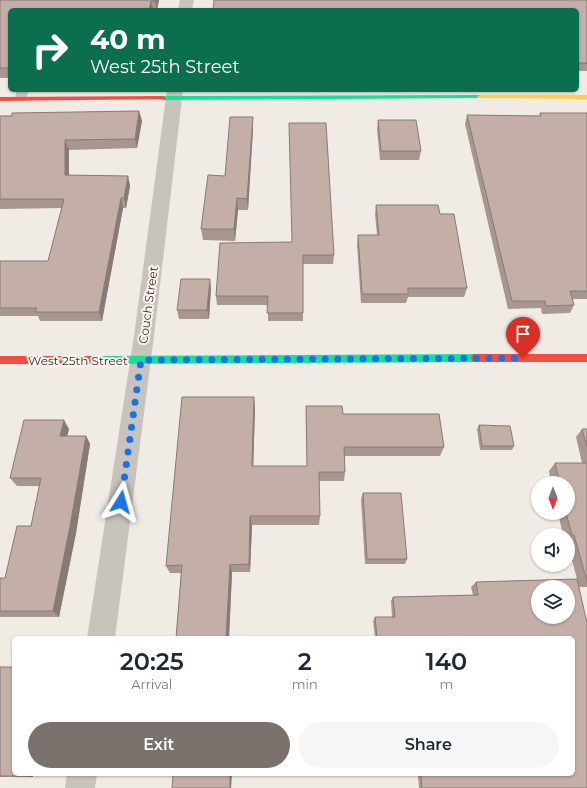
<!DOCTYPE html>
<style>
body{margin:0;font-family:Montserrat,sans-serif;background:#f6f6f7;color:#1f2937;height:100vh;display:flex;flex-direction:column;font-size:15px;white-space:nowrap}
*{box-sizing:border-box;margin:0}
p{font-size:13px;color:#747a83}
.icon{flex:none;width:22px;height:22px;fill:none;stroke:currentColor;stroke-width:2;stroke-linecap:round;stroke-linejoin:round}
.map{position:relative;flex:1;overflow:hidden}
.details{position:absolute;left:12px;top:636px;width:563px;height:140px;display:flex;flex-direction:column;background:#fff;border-radius:6px;box-shadow:0 1px 3px #0004}
.details>*{flex:none}
.banner{position:absolute;left:8px;top:8px;width:571px;height:84px;border-radius:6px;box-shadow:0 1px 3px #0004;background:#0b6e4f;color:#fff;overflow:hidden}
.needle{width:26px;rotate:180deg}
.fabs{position:absolute;left:531px;top:476px;display:grid;gap:8px}
.fabs a{display:grid;place-items:center;width:44px;height:44px;border-radius:50%;background:#fff;box-shadow:0 1px 3px #0004;font-size:20px}
.pin{position:absolute;display:grid;place-items:center;width:34px;height:34px;color:#fff;margin:-41px -17px;border-radius:50% 50% 50% 0;rotate:-45deg;box-shadow:0 0 4px #0007}
.pin .icon{rotate:45deg}
.me{position:absolute;width:44px;margin:-22px;rotate:8deg;stroke-linejoin:round;filter:drop-shadow(0 0 3px #0008)}
.turn{display:flex;align-items:center;gap:14px;height:84px;padding:0 16px;font-size:18px}
.turn .icon{width:52px;height:52px;stroke-width:2.5}
.turn b{display:block;font-size:28px;line-height:34px}
.eta{display:flex;justify-content:space-evenly;align-items:center;height:68px;text-align:center}
.eta b{font-size:24px;font-weight:600;line-height:28px}
.primary-button{display:flex;gap:8px;margin-top:auto;padding:8px 16px}
.primary-button a{flex:1;height:46px;border-radius:24px;background:#7a716c;color:#fff;font-size:16px;font-weight:600;line-height:46px;text-align:center}
.primary-button a+a{background:#f6f6f7;color:#1f2937}
.map>svg:first-child{display:block}
.lines{fill:none;stroke-linecap:round;stroke-linejoin:round}
.lane{fill:#c9c3be;fill-rule:evenodd}
.street{fill:#c9c3be;fill-rule:evenodd}
.fast{fill:#16e098;fill-rule:evenodd}
.slow{fill:#ffcf43;fill-rule:evenodd}
.jam{fill:#f24e42;fill-rule:evenodd}
.wall{fill:#a89690}
.shaded-wall{fill:#887a75}
.building{fill:#c3afa7;stroke:#887a75;fill-rule:evenodd}
.route{stroke:#1a73e8;stroke-width:7;stroke-dasharray:0 12.6}
.labels{text-anchor:middle;dominant-baseline:central;stroke-width:4;stroke-linejoin:round;paint-order:stroke}
.street-label{font-size:12px;fill:#3b302b;stroke:#fbf5ee}
</style>
<div class="map">
<svg width="587" height="788" viewBox="0 0 587 788">
<rect width="100%" height="100%" fill="#f0ebe5"/>
<g class="lines">
<polygon class="lane" points="17,90 29,90 25,101 17,101 15,99"/>
<g class="street">
<polygon points="180,0 194,0 192,10 178,10"/>
<polygon points="167,90 183,90 154,336 115,638 87,638 134,336"/>
<polygon points="67,774 97,774 95,788 65,788"/>
</g>
<g class="fast">
<polygon points="480,95 483,97 482,98 163,100 160,98 163,96"/>
<polygon points="475,354 478,355 479,358 478,361 475,362 93,364 90,363 89,360 90,357 93,356"/>
</g>
<polygon class="slow" points="480,95 587,95 587,99 478,98 477,97"/>
<g class="jam">
<polygon points="163,96 166,98 165,99 0,101 0,97"/>
<polygon points="475,354 587,354 587,362 475,362 472,361 471,358 472,355"/>
<polygon points="0,356 93,356 96,357 97,360 96,363 93,364 0,364"/>
</g>
</g>
<g class="wall">
<polygon points="0,0 159,0 157,10 10,10 10,78 0,78"/>
<polygon points="587,0 587,71 577,71 577,10"/>
<polygon points="139,111 142,121 137,148 69,150 69,175 128,176 130,186 126,208 123,208 102,321 40,321 38,316 0,316 0,261 48,261 62,208 0,209 0,116"/>
<polygon points="540,113 587,113 587,299 572,299 574,305 570,313 542,314 541,308 508,309 465,124 467,115 539,116"/>
<polygon points="253,117 253,129 248,210 238,210 235,241 203,240 201,229 225,176"/>
<polygon points="378,120 421,151 419,160 380,160 377,129"/>
<polygon points="376,205 440,214 467,288 464,297 408,297 406,303 361,303 357,244 358,235 377,235 375,214"/>
<polygon points="220,243 334,255 333,264 303,264 303,321 268,321 268,305 217,305 216,296"/>
<polygon points="211,287 209,319 179,319 177,310"/>
<polygon points="306,406 343,414 444,447 440,456 345,456 345,472 344,481 319,481 320,516 319,525 252,525 250,572 232,572 229,638 176,638 181,573 170,573 166,566 255,407 253,466 307,466"/>
<polygon points="479,425 514,446 512,450 480,450 477,429"/>
<polygon points="69,429 67,436 86,436 90,444 76,533 59,617 0,617 0,578 5,578 31,526 39,486 17,486 10,478"/>
<polygon points="582,429 587,429 587,587 579,587 587,788 419,788 418,776 421,775 442,774 573,774 573,638 375,638 373,621 375,617 392,617 391,601 393,597 473,595 471,587 476,582 577,579 568,545 568,535 563,535 558,513 568,513 568,483 551,483 549,471 555,463 582,463 576,437"/>
<polygon points="363,493 407,559 405,564 365,564 361,499"/>
<polygon points="0,667 14,774 33,774 33,777 0,777"/>
</g>
<g class="shaded-wall">
<polygon points="155,0 159,0 157,10 155,1"/>
<polygon points="151,1 153,10 149,10"/>
<polygon points="139,111 142,121 137,148 135,139"/>
<polygon points="253,117 253,129 248,210 247,199"/>
<polygon points="65,140 69,150 69,185 65,175"/>
<polygon points="128,176 130,186 126,208 124,198"/>
<polygon points="121,198 123,208 102,321 99,312"/>
<polygon points="237,198 238,210 235,241 234,229"/>
<polygon points="210,279 211,287 209,319 207,310"/>
<polygon points="254,397 255,407 253,475 252,466"/>
<polygon points="64,420 69,429 65,445 60,436"/>
<polygon points="86,436 90,444 76,533 59,617 53,611"/>
<polygon points="250,516 252,525 250,572 249,564"/>
<polygon points="230,565 232,572 229,638 226,638"/>
<polygon points="24,774 33,774 33,777 23,776"/>
<polygon points="230,774 232,774 231,788 230,788"/>
</g>
<g class="building">
<polygon points="0,0 155,0 155,1 151,1 149,10 10,10 10,68 0,68"/>
<polygon points="214,0 587,0 587,63 577,63 577,10 213,10"/>
<polygon points="139,111 135,139 65,140 65,175 128,176 124,198 121,198 99,312 35,312 37,308 0,308 0,261 48,261 64,199 0,199 0,116 12,116 12,113"/>
<polygon points="540,113 587,113 587,291 570,291 574,305 546,306 545,301 512,301 467,115 541,116"/>
<polygon points="230,117 253,117 247,199 237,198 234,229 201,229 208,175 225,176"/>
<polygon points="378,120 416,120 421,151 381,151"/>
<polygon points="289,123 326,123 334,255 303,255 303,313 267,313 268,296 216,296 220,243 292,242"/>
<polygon points="376,205 438,205 440,214 454,214 467,288 408,288 408,294 362,294 358,235 379,235"/>
<polygon points="181,279 210,279 207,310 177,310"/>
<polygon points="182,397 254,397 252,466 307,466 306,406 342,406 343,414 439,414 444,447 344,447 345,472 319,472 320,516 250,516 249,564 230,565 226,638 176,638 182,565 166,566"/>
<polygon points="24,420 64,420 60,436 86,436 70,526 53,611 0,611 0,578 5,578 17,526 31,526 41,478 10,478"/>
<polygon points="479,425 510,426 514,446 482,446"/>
<polygon points="582,429 587,429 587,447"/>
<polygon points="555,463 587,463 587,581 574,535 572,535 566,513 568,513 568,483 560,483"/>
<polygon points="363,493 401,493 407,559 367,559"/>
<path d="M577,579l10,44v165h-165l-1,-13 25,-1h127v-136h-196l-2,-21h20l-2,-20 85,-2 -2,-13zM538,587h30v30h-30z"/>
<polygon points="0,667 14,667 14,774 24,774 23,776 0,776"/>
<polygon points="173,774 230,774 230,788 172,788"/>
</g>
<g class="lines">
<polyline class="route" points="121,502 141,360 523,358"/>
</g>
<g class="labels">
<g class="street-label">
<text transform="translate(148 305) rotate(-82)">Couch Street</text>
<text x="78" y="360">West 25th Street</text>
</g>
</g>
</svg>
<div class="fabs">
<a><svg class="needle" viewBox="-14 -14 28 28"><path d="M0-13l5 13h-10z" fill="#e53935"/><path d="M0 13l5-13h-10z" fill="#747a83"/></svg></a>
<a><svg class="icon" aria-label="sound" viewBox="0 0 24 24"><path d="M4 9h4l5-4v14l-5-4H4zM17 9q2 3 0 6"/></svg></a>
<a><svg class="icon" aria-label="layers" viewBox="0 0 24 24"><path d="M12 4l9 5-9 5-9-5zM3 14l9 5 9-5"/></svg></a>
</div>
<div class="pin" style="left:523px;top:358px;background:#d93025"><svg class="icon" aria-label="arrive" viewBox="0 0 24 24"><path d="M6 21V4h12l-3 4 3 4H6"/></svg></div>
<svg class="me" style="left:121px;top:502px" viewBox="-20 -20 40 40"><path d="M0-17L14 15 0 8-14 15z" fill="#1a73e8" stroke="#fff" stroke-width="4"/></svg>
<div class="banner">
<div class="turn"><svg class="icon" aria-label="right" viewBox="0 0 24 24"><path d="M7 20v-9h11M14 6l5 5-5 5"/></svg><div><b>40 m</b>West 25th Street</div></div>
</div>
<section class="details">
<div class="eta">
<div><b>20:25</b><p>Arrival</p></div>
<div><b>2</b><p>min</p></div>
<div><b>140</b><p>m</p></div>
</div>
<div class="primary-button"><a>Exit</a><a>Share</a></div>
</section>
</div>
